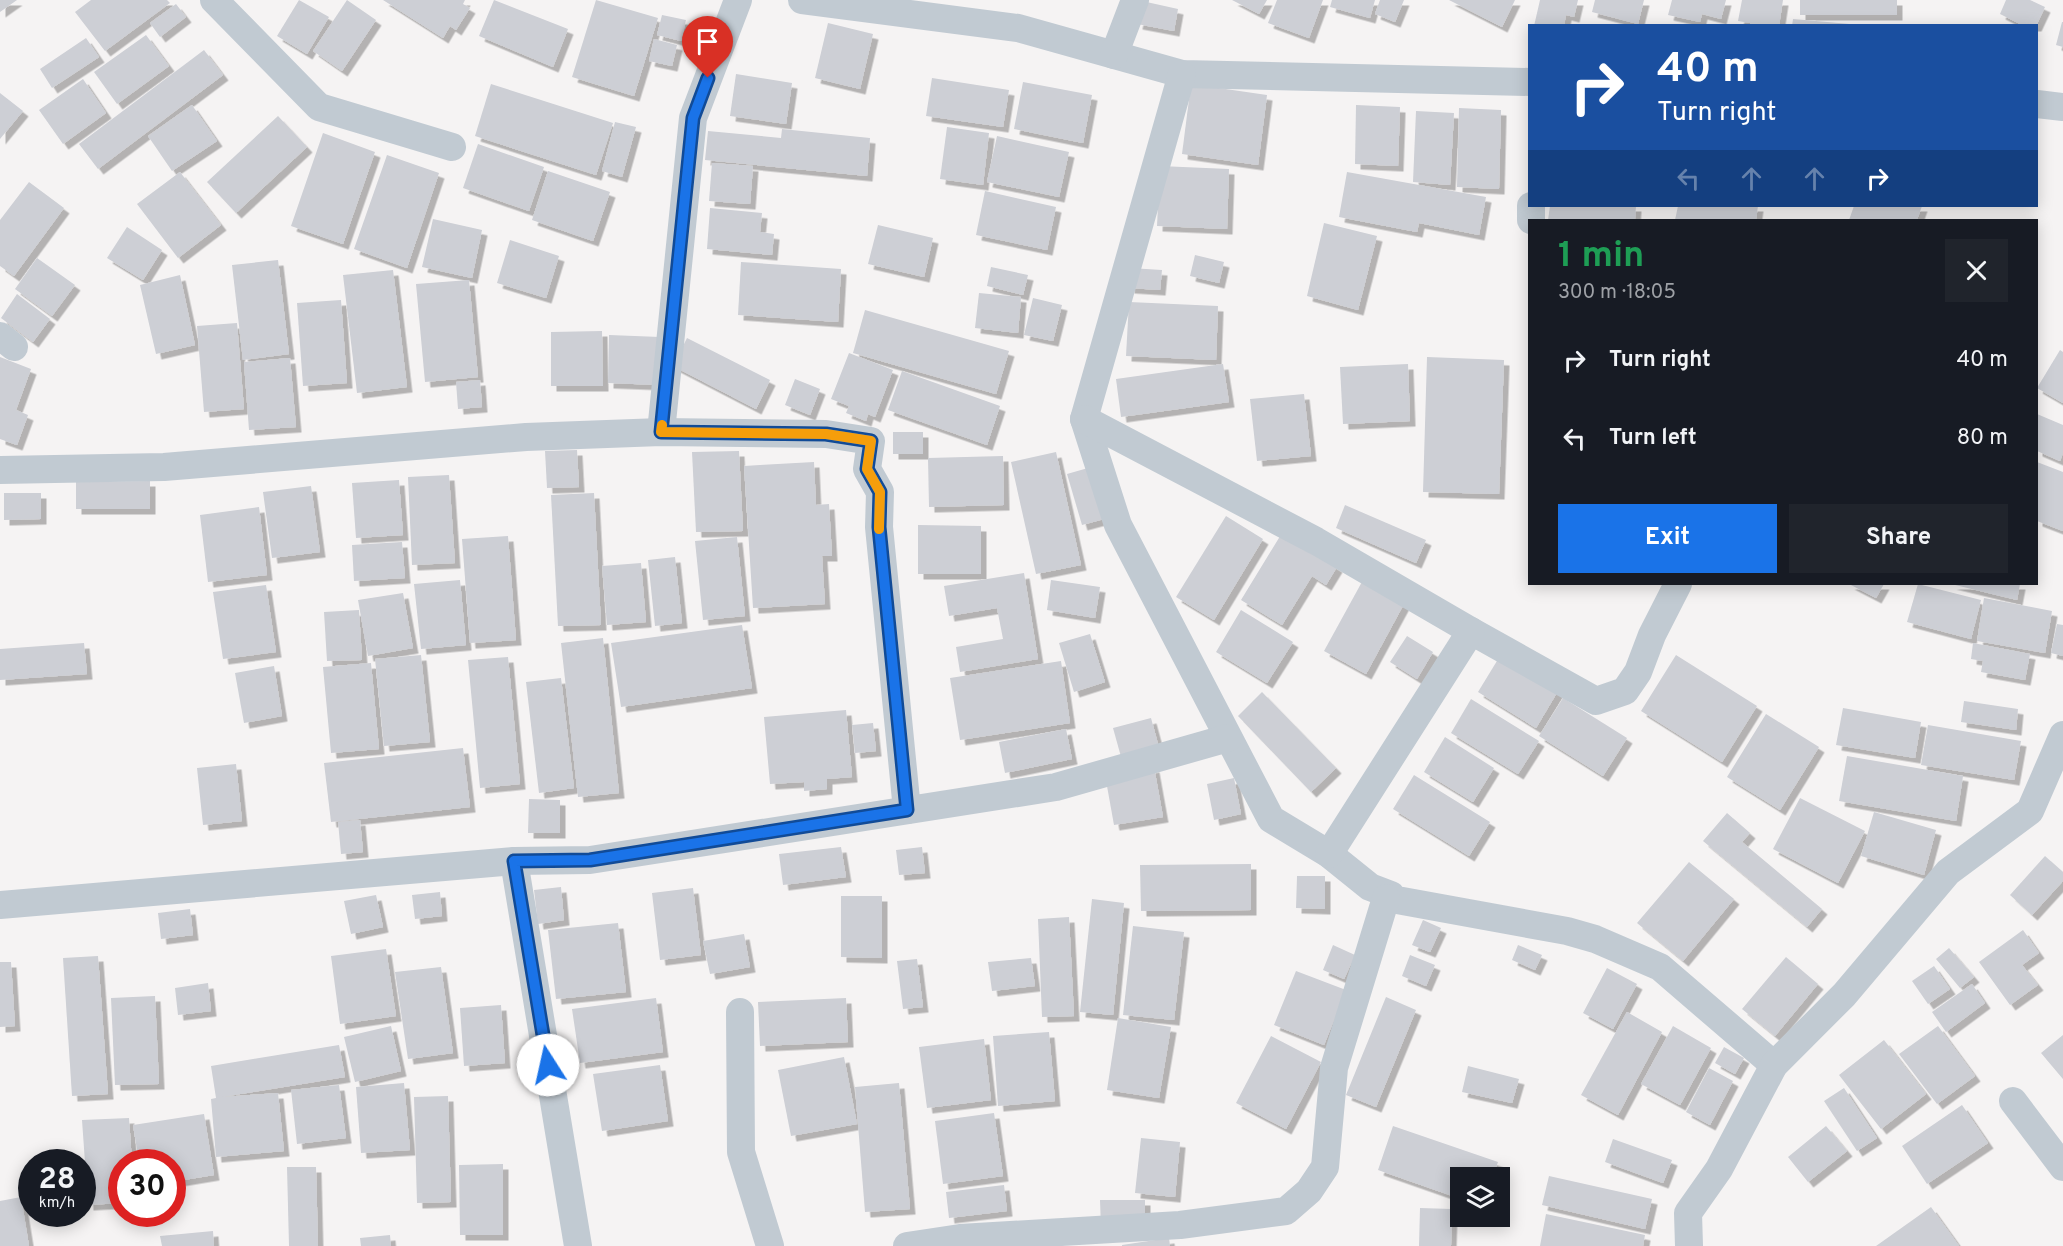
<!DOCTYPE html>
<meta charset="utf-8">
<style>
body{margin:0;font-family:Overpass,sans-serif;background:#20242c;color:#f1f3f6;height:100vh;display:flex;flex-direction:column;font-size:22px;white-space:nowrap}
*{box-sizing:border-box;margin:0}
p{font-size:20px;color:#9ea1a6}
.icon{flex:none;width:33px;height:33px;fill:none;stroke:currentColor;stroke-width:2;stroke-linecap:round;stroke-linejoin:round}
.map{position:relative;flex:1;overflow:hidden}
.side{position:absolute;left:1528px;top:219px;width:510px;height:366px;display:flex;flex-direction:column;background:#171b24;border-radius:0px;box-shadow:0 3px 15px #0003}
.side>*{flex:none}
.banner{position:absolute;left:1528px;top:24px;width:510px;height:183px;border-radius:0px;box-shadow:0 3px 15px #0003;background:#1a4fa0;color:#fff;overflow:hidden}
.buttons{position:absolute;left:1450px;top:1167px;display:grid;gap:12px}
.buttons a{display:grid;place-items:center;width:60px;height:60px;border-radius:0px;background:#171b24;box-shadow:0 3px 15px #0003;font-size:30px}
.speed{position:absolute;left:18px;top:1149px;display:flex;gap:12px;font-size:30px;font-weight:700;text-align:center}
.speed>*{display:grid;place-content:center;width:78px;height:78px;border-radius:50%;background:#171b24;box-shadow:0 3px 15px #0003;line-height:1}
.speed small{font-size:15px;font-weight:400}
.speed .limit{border:9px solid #d22;background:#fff;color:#111}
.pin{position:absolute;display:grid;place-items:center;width:51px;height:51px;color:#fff;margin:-62px -26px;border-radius:50% 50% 50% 0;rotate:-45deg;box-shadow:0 0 6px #0007}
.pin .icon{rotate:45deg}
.me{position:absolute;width:66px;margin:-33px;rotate:350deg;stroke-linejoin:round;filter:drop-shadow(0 0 4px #0008)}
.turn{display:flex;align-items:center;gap:21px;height:126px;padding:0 30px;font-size:27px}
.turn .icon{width:78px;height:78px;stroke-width:2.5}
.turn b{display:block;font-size:42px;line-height:51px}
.lanes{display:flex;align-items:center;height:57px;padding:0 30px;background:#0003;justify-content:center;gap:30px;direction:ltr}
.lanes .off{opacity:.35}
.round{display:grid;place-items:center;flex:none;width:63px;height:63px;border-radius:0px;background:#20242c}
.overview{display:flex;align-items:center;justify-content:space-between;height:102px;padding:0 30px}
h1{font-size:36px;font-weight:700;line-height:45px;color:#1e9e55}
.button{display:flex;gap:12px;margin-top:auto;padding:12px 30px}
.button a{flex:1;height:69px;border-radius:0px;background:#1a73e8;color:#fff;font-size:24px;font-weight:700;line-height:69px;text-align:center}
.button a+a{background:#20242c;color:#f1f3f6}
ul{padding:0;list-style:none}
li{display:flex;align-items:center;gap:18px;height:78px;padding:0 30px}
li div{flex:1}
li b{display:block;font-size:22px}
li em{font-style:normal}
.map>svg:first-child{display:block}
.building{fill:#cdcfd5;filter:url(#shadow)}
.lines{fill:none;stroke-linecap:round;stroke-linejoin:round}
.street{stroke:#c1cad2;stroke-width:28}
.route-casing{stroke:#114b97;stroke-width:15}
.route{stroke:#1a73e8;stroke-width:10}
.slow{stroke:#f59e0b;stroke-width:10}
</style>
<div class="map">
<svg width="2063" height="1246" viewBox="0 0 2063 1246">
<defs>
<filter id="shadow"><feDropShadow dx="5.5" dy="5.5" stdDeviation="0" flood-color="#0004"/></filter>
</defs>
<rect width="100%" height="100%" fill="#f5f3f3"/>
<g class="building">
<polygon points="0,0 17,0 0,12"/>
<polygon points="91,0 167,0 170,3 105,51 75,12"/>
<polygon points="299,0 329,17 307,54 277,36"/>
<polygon points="347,0 376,20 342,71 313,51"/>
<polygon points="383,0 465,0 463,4 470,8 456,30 450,26 443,38"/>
<polygon points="494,0 568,29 553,67 479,36"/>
<polygon points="596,0 658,18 634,96 572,77"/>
<polygon points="1232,0 1267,0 1259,14"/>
<polygon points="1277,0 1323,0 1309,38 1268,23"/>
<polygon points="1332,0 1375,0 1370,18 1330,7"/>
<polygon points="1380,0 1404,0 1395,22 1375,14"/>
<polygon points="1449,0 1515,0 1502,27"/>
<polygon points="1540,0 1578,0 1574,17 1566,15 1564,26 1534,26"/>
<polygon points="1595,0 1644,0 1638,24 1592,12"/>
<polygon points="1672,0 1726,0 1721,19 1702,14 1700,22 1668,15"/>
<polygon points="1742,0 1783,0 1779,26 1750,26 1750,23 1738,21"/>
<rect x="1800" y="0" width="97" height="15"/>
<polygon points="2006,0 2030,0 2045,7 2036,26 2024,26 2000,14"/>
<polygon points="1142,1 1178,9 1174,31 1137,24"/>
<polygon points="176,4 186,17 160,37 150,23"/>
<polygon points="662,15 686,20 681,41 657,35"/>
<polygon points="1793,19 1850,24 1849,26 1792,26"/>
<polygon points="2062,22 2063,22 2063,47 2056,45"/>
<polygon points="828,23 873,34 860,89 815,78"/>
<polygon points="146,35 169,66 117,104 94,72"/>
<polygon points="86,38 99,57 52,88 40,69"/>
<polygon points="654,39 677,45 672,66 649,61"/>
<polygon points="204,50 223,75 98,169 79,144"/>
<polygon points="736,74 792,83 786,124 730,116"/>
<polygon points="932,78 1009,90 1003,127 926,116"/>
<polygon points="83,79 106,113 63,144 39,110"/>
<polygon points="1023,82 1092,95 1083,143 1014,129"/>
<polygon points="491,84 613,123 596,175 475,136"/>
<polygon points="1191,84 1267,95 1258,165 1182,154"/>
<polygon points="0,93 23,111 0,139"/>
<polygon points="192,105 217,141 172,171 148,136"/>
<polygon points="1356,105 1400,107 1398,166 1355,164"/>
<polygon points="1459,108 1501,110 1499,189 1457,187"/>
<polygon points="1416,111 1454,113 1450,185 1413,182"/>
<polygon points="278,116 307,147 236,213 207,182"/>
<polygon points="615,122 636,127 622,177 602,171"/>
<polygon points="947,127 989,133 983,185 940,179"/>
<polygon points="782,129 870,138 867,176 705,160 708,131 781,138"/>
<polygon points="323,133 375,152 343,244 291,226"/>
<polygon points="997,136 1069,152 1059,197 987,182"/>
<polygon points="478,144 544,167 529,211 463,188"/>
<polygon points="387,155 439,173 407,268 354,249"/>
<polygon points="712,163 753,166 750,204 709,201"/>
<polygon points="1160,166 1229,169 1227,229 1157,226"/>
<polygon points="548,171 610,192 593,241 532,220"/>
<polygon points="180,172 221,225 178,258 137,204"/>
<polygon points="1347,172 1486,197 1479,235 1419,223 1417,232 1339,217"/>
<polygon points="29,182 64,208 14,276 0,266 0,220"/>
<polygon points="985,191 1056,207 1047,250 976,235"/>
<polygon points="1550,206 1636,206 1635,220 1548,220"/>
<polygon points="1678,206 1758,206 1756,220 1675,220"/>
<polygon points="1854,206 1922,206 1917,220 1849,220"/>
<polygon points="710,208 762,213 760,232 774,234 772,255 707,249"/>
<polygon points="433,219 482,230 472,278 422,267"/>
<polygon points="1324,223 1377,236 1358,310 1307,296"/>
<polygon points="878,225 933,238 924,277 868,264"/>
<polygon points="127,227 162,250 143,280 107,258"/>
<polygon points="510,240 559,256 546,298 497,283"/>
<polygon points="1195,255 1224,262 1219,283 1190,276"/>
<polygon points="37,258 75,285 52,316 15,289"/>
<polygon points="278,260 289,354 243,360 232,265"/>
<polygon points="741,262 841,269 838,322 738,315"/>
<polygon points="991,267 1028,275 1023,295 987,286"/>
<polygon points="1130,268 1162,270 1160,290 1129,288"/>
<polygon points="393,270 407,387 357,393 343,275"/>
<polygon points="180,275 195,345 156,354 140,285"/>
<polygon points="469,280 478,377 425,382 416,284"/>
<polygon points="979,293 1021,297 1018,333 975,328"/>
<polygon points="17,294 50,319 33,342 1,318"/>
<polygon points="1033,298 1062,305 1053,341 1024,335"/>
<polygon points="341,300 347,383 303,386 297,303"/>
<polygon points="1129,302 1218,306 1216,360 1126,356"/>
<polygon points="865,310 1009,351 996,394 853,353"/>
<polygon points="237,323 244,409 204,412 197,326"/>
<polygon points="602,331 603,386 551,386 551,332"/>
<polygon points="609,335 660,337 659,385 608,383"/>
<polygon points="687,338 770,380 756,409 673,366"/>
<polygon points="2060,350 2063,352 2063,403 2037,388"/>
<polygon points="849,353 893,370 875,417 868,414 866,421 846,413 849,406 831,399"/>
<polygon points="0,357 31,369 16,410 28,415 17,445 0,439"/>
<polygon points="1427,357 1504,360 1499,494 1423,492"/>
<polygon points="290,358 296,427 249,430 244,362"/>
<polygon points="1223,364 1229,402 1121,417 1116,379"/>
<polygon points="1408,364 1410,421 1343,424 1340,367"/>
<polygon points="902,371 1000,406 987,445 888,410"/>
<polygon points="795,379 820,389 810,415 785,405"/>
<polygon points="480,380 482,407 458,409 456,382"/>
<polygon points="1304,394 1311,456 1257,461 1250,399"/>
<polygon points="2037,414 2063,425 2063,453 2060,461 2037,451"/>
<rect x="893" y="432" width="30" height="22"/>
<polygon points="577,450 579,487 547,488 545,451"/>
<polygon points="739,451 743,531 696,532 692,452"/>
<polygon points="1056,452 1081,565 1036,574 1011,462"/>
<polygon points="1003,456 1004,505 929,507 928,458"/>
<polygon points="814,462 816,505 829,504 832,556 822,556 825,604 753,608 744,466"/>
<polygon points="2037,462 2063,472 2063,531 2037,521"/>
<polygon points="1088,468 1104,519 1082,525 1067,474"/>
<polygon points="449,475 455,563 412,565 408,477"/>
<polygon points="399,480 403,535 356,538 352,483"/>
<polygon points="150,481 150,509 76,509 76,482"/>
<polygon points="311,486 320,552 272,558 263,492"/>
<polygon points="4,493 41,493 41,519 4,520"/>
<polygon points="594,493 601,625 558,626 551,495"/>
<polygon points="1345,505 1426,540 1416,563 1336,528"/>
<polygon points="259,507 267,575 208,582 200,515"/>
<polygon points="1226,516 1263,539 1214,620 1176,597"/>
<polygon points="918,525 981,526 981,574 918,574"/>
<polygon points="1282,533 1337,567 1326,585 1312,576 1282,625 1241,600"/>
<polygon points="508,536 516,640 470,643 462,539"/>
<polygon points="737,537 745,616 703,620 695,541"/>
<polygon points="402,542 405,578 354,581 352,545"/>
<polygon points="675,557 682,623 655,626 648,560"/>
<polygon points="641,563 646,622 607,625 602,566"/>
<polygon points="1024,573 1038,659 960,672 956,647 1003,639 997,608 949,616 944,586"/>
<polygon points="460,580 466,645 421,649 414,584"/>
<polygon points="1051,580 1100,587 1095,618 1047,610"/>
<polygon points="1363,580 1405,602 1366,674 1324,651"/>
<polygon points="1849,584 1884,584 1876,598"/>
<polygon points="1918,584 1981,600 1971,639 1907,622"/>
<polygon points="1951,584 2020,584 2017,600"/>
<polygon points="266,585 276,652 223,659 213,592"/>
<polygon points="403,593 413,648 368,656 358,600"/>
<polygon points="1984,598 2052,611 2045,653 1977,641"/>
<polygon points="359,610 362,660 327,661 324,612"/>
<polygon points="1241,610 1293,642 1267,683 1216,652"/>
<polygon points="2057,624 2063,625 2063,656 2051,653"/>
<polygon points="742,625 752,688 621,707 611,643"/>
<polygon points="1090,634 1105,682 1074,692 1059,643"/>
<polygon points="1407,636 1433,652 1417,679 1390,662"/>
<polygon points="603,638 619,793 578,797 561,643"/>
<polygon points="84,643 87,674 0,680 0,649"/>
<polygon points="1973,643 2030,654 2025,680 1981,672 1983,661 1971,659"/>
<polygon points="421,655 430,742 384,746 375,659"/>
<polygon points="1676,655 1757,706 1722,762 1641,711"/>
<polygon points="1500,656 1558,691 1536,728 1478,692"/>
<polygon points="508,657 520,784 480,788 468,660"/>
<polygon points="1061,661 1070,723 960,740 950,678"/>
<polygon points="371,663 379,749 331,753 323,667"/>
<polygon points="274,666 282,716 244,723 235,673"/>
<polygon points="561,678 574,788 539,793 526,682"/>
<polygon points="1262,692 1336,768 1311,792 1238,716"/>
<polygon points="1563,698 1627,738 1603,776 1539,736"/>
<polygon points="1471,699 1539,741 1518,774 1451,733"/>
<polygon points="1964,701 2018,709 2016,730 1961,722"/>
<polygon points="1843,708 1921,722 1915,758 1836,745"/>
<polygon points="846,710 852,777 827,779 827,789 804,791 804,782 770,784 764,717"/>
<polygon points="1766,714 1819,747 1780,810 1727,777"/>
<polygon points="1151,718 1161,755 1123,764 1113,728"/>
<polygon points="873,723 876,751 855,753 852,725"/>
<polygon points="1928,725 2021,741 2014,780 1921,765"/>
<polygon points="1066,729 1072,759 1005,773 999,742"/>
<polygon points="1445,737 1494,768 1473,802 1424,772"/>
<polygon points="463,748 470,807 331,822 324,763"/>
<polygon points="1847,756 1963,776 1956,821 1839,801"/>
<polygon points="236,764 242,821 203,825 197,768"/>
<polygon points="1154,767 1163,817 1114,825 1105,775"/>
<polygon points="1414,775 1490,822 1469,856 1393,809"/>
<polygon points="1234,778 1241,814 1214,820 1207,784"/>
<polygon points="1800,798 1865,831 1838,883 1773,849"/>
<polygon points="529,799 560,800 560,833 528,833"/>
<polygon points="1874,812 1936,830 1924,875 1861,856"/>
<polygon points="1727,813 1750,833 1742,842 1822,909 1807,927 1703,841"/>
<polygon points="360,820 363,852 341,854 338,822"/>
<polygon points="841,847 846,877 783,885 779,854"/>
<polygon points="922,847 925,873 899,875 896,850"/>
<polygon points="2045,856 2063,872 2063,881 2032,915 2010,895"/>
<polygon points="1689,862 1734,899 1683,961 1637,923"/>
<polygon points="1251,864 1251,910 1141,911 1140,865"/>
<polygon points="1297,876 1325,876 1325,909 1296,908"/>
<polygon points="561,887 564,920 538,924 534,890"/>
<polygon points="693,888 701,955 660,960 652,893"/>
<polygon points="440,892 442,916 415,919 412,895"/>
<polygon points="376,895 383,927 351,934 344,901"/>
<polygon points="841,896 882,896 882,958 841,957"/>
<polygon points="1092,899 1124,903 1113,1015 1080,1012"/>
<polygon points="190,909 193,935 161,939 158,913"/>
<polygon points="1069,917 1074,1016 1042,1017 1038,919"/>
<polygon points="1423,920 1441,928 1430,952 1412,945"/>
<polygon points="618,923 626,992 556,999 548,930"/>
<polygon points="1133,926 1184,932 1174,1020 1123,1015"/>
<polygon points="2023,930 2039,953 2022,965 2038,985 2010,1005 1979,962"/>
<polygon points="744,934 750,967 710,974 703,941"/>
<polygon points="1333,945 1355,955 1344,979 1323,970"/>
<polygon points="1518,945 1542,955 1535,970 1512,960"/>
<polygon points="1949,948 1974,977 1960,988 1936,959"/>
<polygon points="386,949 396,1016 340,1024 331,956"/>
<polygon points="1410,955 1435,965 1426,986 1402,976"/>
<polygon points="98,956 108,1094 72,1096 63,958"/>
<polygon points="1786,957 1818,984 1775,1036 1742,1009"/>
<polygon points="1031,958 1035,986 992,991 988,962"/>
<polygon points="917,959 923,1007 903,1009 897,961"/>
<polygon points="0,962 11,962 15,1026 0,1027"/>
<polygon points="1934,966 1950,989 1928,1004 1912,981"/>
<polygon points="441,967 453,1053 408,1059 395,972"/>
<polygon points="1607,968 1637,984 1613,1029 1583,1013"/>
<polygon points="1296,971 1346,990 1324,1045 1274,1025"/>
<polygon points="208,983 211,1011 178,1015 175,988"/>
<polygon points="1972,984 1985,1003 1946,1032 1932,1012"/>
<polygon points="155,996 159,1084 115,1085 111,998"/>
<polygon points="1386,997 1416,1010 1376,1107 1346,1095"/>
<polygon points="656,998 663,1052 580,1063 572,1009"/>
<polygon points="846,998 848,1042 760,1046 758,1002"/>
<polygon points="501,1005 505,1063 464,1066 460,1008"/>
<polygon points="1627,1012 1662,1032 1618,1115 1581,1095"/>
<polygon points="1118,1018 1171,1027 1159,1098 1107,1090"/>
<polygon points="391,1026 401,1071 355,1082 344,1037"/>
<polygon points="1673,1026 1711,1048 1680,1105 1641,1084"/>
<polygon points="1938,1026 1975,1076 1937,1104 1899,1054"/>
<polygon points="1049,1032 1055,1101 998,1106 993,1036"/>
<polygon points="2063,1035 2063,1079 2041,1053"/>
<polygon points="1271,1036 1321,1062 1286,1129 1236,1103"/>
<polygon points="984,1039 991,1100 927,1108 919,1047"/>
<polygon points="1884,1040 1926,1094 1881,1129 1839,1075"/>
<polygon points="339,1045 345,1077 222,1097 278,1093 284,1151 216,1157 211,1099 216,1098 211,1066"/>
<polygon points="1724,1047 1744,1058 1735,1074 1715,1063"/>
<polygon points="844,1057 857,1124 791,1136 778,1070"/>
<polygon points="660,1065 668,1121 602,1131 593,1074"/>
<polygon points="1468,1066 1519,1079 1512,1103 1462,1092"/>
<polygon points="1709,1068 1733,1081 1710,1125 1686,1112"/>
<polygon points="404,1083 410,1150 361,1153 356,1087"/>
<polygon points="899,1083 910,1209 865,1212 855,1087"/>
<polygon points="339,1085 346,1138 297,1144 291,1090"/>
<polygon points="1844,1088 1877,1138 1857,1151 1824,1101"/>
<polygon points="448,1096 451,1202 417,1203 414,1097"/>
<polygon points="1962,1105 1988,1143 1927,1184 1902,1146"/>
<polygon points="994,1113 1003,1176 943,1184 935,1121"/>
<polygon points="204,1114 214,1175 172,1182 172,1162 139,1162 133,1125"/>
<polygon points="129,1118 132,1162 122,1162 122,1203 88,1205 82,1120"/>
<polygon points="1393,1126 1498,1162 1492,1178 1461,1178 1461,1199 1378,1170"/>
<polygon points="1826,1126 1847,1151 1808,1182 1788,1157"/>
<polygon points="1141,1138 1180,1142 1175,1197 1135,1193"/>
<polygon points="1613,1139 1672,1160 1663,1183 1605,1162"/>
<polygon points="503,1164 503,1235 460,1235 459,1165"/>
<polygon points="287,1167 316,1167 318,1246 289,1246"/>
<polygon points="1549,1176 1652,1199 1645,1229 1542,1205"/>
<polygon points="1004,1185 1007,1211 949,1218 946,1192"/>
<polygon points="21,1197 29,1246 0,1246 0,1201"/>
<polygon points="1100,1200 1145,1200 1145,1227 1101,1227"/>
<polygon points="1931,1207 1959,1246 1876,1246"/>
<polygon points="1420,1208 1452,1209 1451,1246 1419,1246"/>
<polygon points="1546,1214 1645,1235 1643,1246 1540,1246"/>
<polygon points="213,1231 214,1246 162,1246 160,1236"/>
<polygon points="390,1235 391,1246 361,1246 360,1238"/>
<polygon points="1169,1238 1170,1246 1122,1246 1122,1245"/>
</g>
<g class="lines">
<g class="street">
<polyline points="214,0 319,107 452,147"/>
<polyline points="802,0 1018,28 1182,74 1530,82"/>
<polyline points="1114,55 1135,0"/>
<polyline points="1182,74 1084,419 1118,525 1271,819 1329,854 1370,887 1391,895 1386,898 1567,931 1595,939 1660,967 1774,1065"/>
<polyline points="2037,104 2063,107"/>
<polyline points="1531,206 1531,220"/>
<polyline points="0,336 14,347"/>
<polyline points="1084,419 1316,541 1471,631 1596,701 1625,691 1638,672 1652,635 1678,584"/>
<polyline points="661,432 693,118 738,0"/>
<polyline points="0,470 164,467 526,437 661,432 826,434 871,441 867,469 880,492 879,527 907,810"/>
<polyline points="1329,854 1471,631"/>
<polyline points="514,861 578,1246"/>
<polyline points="0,905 514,861 590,860 1056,787 1228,738"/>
<polyline points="740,1012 741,1152 770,1246"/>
<polyline points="2013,1101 2063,1167"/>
<polyline points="907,1246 960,1238 1180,1225 1286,1211 1309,1191 1325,1167 1334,1068 1386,898"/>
<polyline points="1689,1246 1688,1213 1719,1169 1774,1065 1844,995 1948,872 2030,811 2063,735"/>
</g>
</g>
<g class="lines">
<defs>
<polyline id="route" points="548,1065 514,861 590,860 907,810 879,527 880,492 867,469 871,441 826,434 661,432 693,118 708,78"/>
</defs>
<use href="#route" class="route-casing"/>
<use href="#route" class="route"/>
<polyline class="slow" points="662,425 661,432 826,434 871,441 867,469 880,492 879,529"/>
</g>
</svg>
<div class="buttons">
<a><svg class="icon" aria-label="layers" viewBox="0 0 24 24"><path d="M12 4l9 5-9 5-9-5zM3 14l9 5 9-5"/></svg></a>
</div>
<div class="speed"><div>28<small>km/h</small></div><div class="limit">30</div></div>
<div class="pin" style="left:708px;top:78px;background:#d93025"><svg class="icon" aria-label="arrive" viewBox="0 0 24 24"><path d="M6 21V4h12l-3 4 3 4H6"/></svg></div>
<svg class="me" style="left:548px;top:1065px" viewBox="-20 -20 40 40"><circle r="19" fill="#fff"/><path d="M0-13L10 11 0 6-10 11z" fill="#1a73e8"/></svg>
<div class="banner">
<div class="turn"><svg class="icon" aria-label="right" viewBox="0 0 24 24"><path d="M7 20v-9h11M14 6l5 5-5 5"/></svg><div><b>40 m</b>Turn right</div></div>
<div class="lanes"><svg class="icon off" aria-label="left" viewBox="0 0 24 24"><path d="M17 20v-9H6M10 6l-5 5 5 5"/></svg><svg class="icon off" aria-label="ahead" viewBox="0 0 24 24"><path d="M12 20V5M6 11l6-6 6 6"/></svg><svg class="icon off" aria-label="ahead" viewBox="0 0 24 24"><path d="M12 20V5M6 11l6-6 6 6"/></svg><svg class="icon" aria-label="right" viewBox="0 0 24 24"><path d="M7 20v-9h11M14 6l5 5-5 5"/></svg></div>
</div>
<section class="side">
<div class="overview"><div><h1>1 min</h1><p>300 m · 18:05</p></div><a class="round"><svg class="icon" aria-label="close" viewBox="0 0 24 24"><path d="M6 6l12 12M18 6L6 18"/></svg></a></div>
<ul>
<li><svg class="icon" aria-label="right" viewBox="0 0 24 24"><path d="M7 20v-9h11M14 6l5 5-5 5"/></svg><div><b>Turn right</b></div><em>40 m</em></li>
<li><svg class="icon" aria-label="left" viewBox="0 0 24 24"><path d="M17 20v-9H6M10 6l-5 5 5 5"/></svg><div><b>Turn left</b></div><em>80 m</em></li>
</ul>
<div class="button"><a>Exit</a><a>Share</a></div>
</section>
</div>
